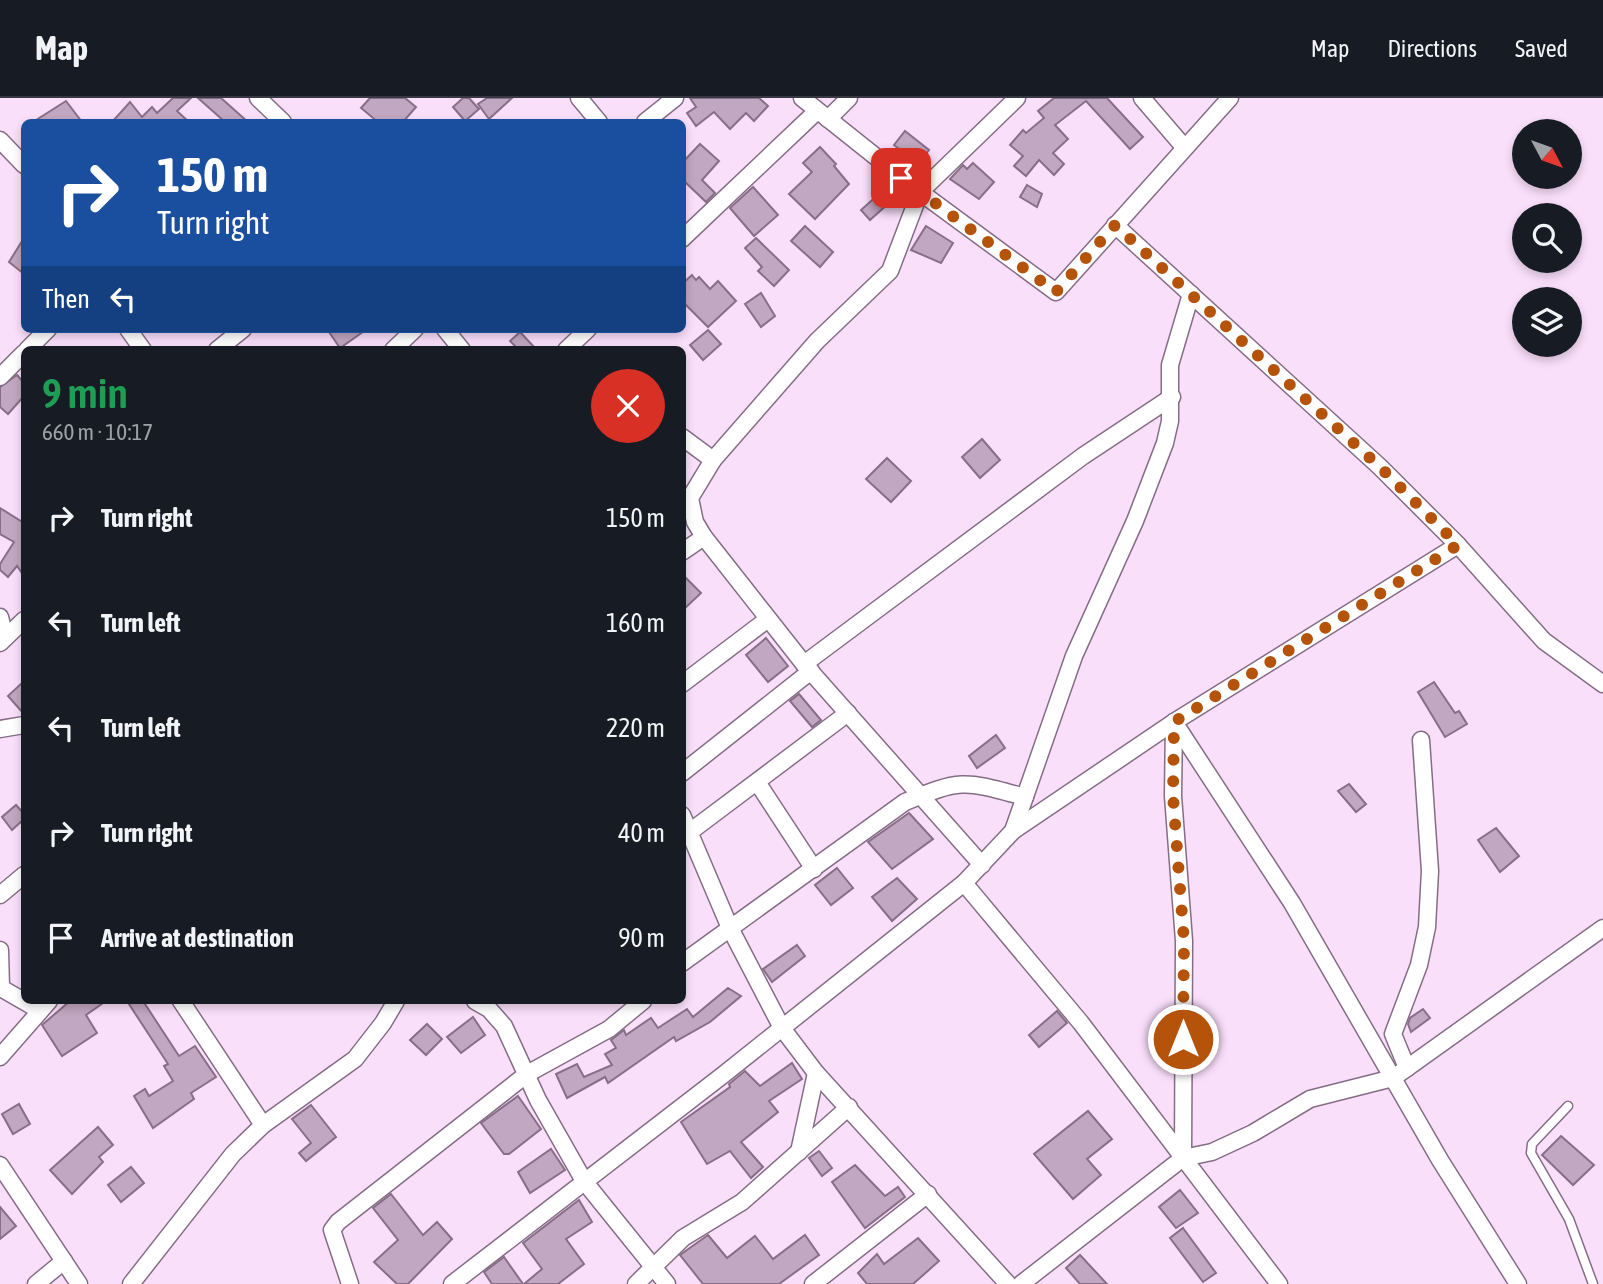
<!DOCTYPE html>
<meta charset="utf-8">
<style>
body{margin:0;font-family:"Asap Condensed",sans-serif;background:#20242c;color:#f1f3f6;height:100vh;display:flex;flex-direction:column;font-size:26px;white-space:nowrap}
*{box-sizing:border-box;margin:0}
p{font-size:23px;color:#9ea1a6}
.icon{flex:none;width:38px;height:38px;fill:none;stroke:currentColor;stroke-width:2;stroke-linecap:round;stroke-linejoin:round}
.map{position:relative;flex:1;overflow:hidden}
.panel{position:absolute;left:21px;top:248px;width:665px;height:658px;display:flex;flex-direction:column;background:#171b24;border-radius:10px;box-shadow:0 4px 10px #0003}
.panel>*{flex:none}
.top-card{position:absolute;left:21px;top:21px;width:665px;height:214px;border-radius:10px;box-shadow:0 4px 10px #0003;background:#1a4fa0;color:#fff;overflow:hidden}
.needle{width:46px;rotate:131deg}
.buttons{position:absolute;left:1512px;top:21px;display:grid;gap:14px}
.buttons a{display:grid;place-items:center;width:70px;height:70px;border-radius:50%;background:#171b24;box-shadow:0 4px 10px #0003;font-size:35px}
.pin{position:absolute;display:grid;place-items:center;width:60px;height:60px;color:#fff;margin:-30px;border-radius:14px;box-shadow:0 4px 10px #0006}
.me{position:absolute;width:77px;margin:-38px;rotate:0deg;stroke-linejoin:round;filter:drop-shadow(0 0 5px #0008)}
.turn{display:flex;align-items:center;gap:24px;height:147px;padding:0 21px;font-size:32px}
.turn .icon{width:91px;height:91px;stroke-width:2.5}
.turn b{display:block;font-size:49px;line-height:60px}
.then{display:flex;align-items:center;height:66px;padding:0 21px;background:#0003;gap:14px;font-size:26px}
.round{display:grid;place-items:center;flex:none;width:74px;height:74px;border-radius:37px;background:#20242c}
.overview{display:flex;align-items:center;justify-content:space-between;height:119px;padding:0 21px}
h1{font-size:42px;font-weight:600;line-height:52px;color:#1e9e55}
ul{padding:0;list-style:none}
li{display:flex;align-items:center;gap:21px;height:105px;padding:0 21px}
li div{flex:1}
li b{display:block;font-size:26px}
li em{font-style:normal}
header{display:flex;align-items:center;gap:42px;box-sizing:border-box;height:98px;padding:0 35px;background:#171b24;border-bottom:2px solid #363941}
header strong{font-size:33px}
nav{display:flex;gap:38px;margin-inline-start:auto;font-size:24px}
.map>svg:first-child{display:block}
.building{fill:#c1a7c1;stroke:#876f88;stroke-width:2}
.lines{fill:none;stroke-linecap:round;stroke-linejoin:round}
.service-casing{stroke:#856d86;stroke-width:11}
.minor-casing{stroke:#856d86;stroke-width:19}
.service{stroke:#fff;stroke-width:8}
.minor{stroke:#fff;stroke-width:16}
.route{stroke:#b45309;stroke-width:12;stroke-dasharray:0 21.6}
</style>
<header>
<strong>Map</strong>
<nav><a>Map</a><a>Directions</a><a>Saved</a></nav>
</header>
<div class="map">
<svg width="1603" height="1186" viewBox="0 0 1603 1186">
<rect width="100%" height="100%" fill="#fadffb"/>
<g class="building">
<polygon points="173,0 191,0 177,13 189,24 112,24 130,4 142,19 152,9 157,15"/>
<polygon points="198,0 221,0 248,24 225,24"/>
<polygon points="370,0 405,0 416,9 403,24 378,24 361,10"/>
<polygon points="463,0 469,0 479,11 465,23 453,9"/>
<polygon points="487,0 512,0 489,21 478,6"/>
<polygon points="690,0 759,0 768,8 754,23 746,15 730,31 714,14 696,28 687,15 696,9"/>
<polygon points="1054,0 1107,0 1143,39 1130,51 1086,3 1055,27 1068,41 1053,55 1064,66 1054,77 1039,62 1026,78 1014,68 1023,58 1010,47 1023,32 1026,35 1044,20 1038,13"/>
<polygon points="66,3 82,24 33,24"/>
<polygon points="905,33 929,52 918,66 912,61 909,64 900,57 903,54 894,47"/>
<polygon points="700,46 719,63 702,82 715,95 706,104 682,81 682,65"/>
<polygon points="820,49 836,66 834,68 849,86 815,121 789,96 812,74 803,65"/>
<polygon points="973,65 994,84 979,101 950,81 963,67 967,71"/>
<polygon points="890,86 899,96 870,122 861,112"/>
<polygon points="1027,87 1042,96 1037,109 1020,99"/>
<polygon points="753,89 778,117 754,138 730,110"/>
<polygon points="805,128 833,154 820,169 791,143"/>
<polygon points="926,128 953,145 941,165 911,152"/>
<polygon points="24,140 24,176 9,164"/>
<polygon points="756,140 789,172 774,188 758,173 762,169 745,150"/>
<polygon points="692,177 696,182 699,179 710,191 718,183 736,203 708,229 682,203 682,186"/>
<polygon points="761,195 775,218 761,229 745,206"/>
<polygon points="327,231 367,231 340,250"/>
<polygon points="708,232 721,246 703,262 690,247"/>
<polygon points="520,234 537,252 519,252 510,243"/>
<polygon points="17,277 24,285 24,298 8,316 0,309 0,289"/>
<polygon points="982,341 1000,362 980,380 962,359"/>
<polygon points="887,360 911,383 891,404 866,381"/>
<polygon points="0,410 24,425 24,478 17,468 8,479 0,472 0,466 14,444 0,436"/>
<polygon points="682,476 701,495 682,513"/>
<polygon points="766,540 788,568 768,584 746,557"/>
<polygon points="24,583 24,616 8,598"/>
<polygon points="1434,584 1455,615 1459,613 1467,626 1445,639 1418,594"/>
<polygon points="799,596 821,622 812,629 790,603"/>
<polygon points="996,637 1005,650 977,670 969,658"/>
<polygon points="1349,686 1366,706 1356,714 1338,693"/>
<polygon points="16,707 24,716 24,721 12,732 2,719"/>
<polygon points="909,715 933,741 892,771 868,744"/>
<polygon points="1496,730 1519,758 1500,774 1478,742"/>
<polygon points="837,770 853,790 831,807 815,787"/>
<polygon points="897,780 917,801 892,823 872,799"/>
<polygon points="797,847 805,858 772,884 763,871"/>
<polygon points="728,890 741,898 710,924 676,943 674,939 608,985 605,979 567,1000 556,976 577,966 584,979 612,967 605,956 616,950 611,942 624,932 626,937 651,920 658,930 687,911 693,919"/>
<polygon points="70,903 106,903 86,917 97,935 62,958 42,927"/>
<polygon points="127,903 143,903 179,958 195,948 216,979 191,995 194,1001 153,1030 134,998 145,991 149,998 173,983 164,968 168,966"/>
<polygon points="1423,911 1430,920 1411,934 1408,926 1410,920"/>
<polygon points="1057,913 1067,925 1039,949 1029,937"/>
<polygon points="473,919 485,937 461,955 447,939"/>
<polygon points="427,926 442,941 426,957 410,942"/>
<polygon points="792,965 802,981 769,1003 778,1014 741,1044 763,1069 751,1080 730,1053 707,1066 681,1024 730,989 729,986 745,973 760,988"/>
<polygon points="518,998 541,1031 509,1056 504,1056 481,1025"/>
<polygon points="19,1006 30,1026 13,1036 2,1016"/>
<polygon points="311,1007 336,1039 306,1063 299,1055 311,1045 292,1021"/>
<polygon points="1088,1013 1112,1041 1087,1061 1101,1077 1073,1101 1034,1056"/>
<polygon points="98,1029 113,1047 99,1059 103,1064 72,1096 50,1072"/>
<polygon points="1561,1038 1594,1067 1573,1087 1542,1057"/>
<polygon points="551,1051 565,1072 530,1095 518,1074"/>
<polygon points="819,1053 832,1070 822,1078 809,1060"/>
<polygon points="855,1067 885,1098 898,1089 905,1099 865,1130 832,1084"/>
<polygon points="131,1069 144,1085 121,1104 108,1087"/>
<polygon points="1180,1092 1198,1115 1176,1130 1159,1109"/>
<polygon points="391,1096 423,1137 437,1124 452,1141 408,1186 397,1186 374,1164 398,1142 373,1110"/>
<polygon points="579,1102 592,1124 566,1141 584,1166 558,1186 524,1186 542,1171 523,1145"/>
<polygon points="0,1109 16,1128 0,1141"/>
<polygon points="1183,1130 1216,1175 1203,1184 1170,1140"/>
<polygon points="708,1137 727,1160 755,1138 773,1161 805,1137 819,1157 779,1186 703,1186 680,1157"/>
<polygon points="918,1140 939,1163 913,1186 867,1186 858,1175 877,1156 884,1166"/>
<polygon points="1080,1157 1107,1186 1080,1186 1066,1170"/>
<polygon points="504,1159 523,1186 492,1186 484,1174"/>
</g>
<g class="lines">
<defs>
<polyline id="service" points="1568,1008 1532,1046 1531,1055 1569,1121 1593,1186"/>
<g id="minor">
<polyline points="258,0 283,24"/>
<polyline points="579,0 599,24"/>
<polyline points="802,0 920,94 1056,194 1230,0"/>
<polyline points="1142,0 1184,49"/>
<polyline points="828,21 849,0"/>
<polyline points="645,24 675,0"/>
<polyline points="0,42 24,67"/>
<polyline points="1115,127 1380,369 1458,447 1544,543 1603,586"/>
<polyline points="682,141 817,13"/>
<polyline points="128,231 143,252"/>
<polyline points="445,231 462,252"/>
<polyline points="27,252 48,231"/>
<polyline points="217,252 243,231"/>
<polyline points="393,252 415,231"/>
<polyline points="566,252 588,231"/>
<polyline points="0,279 24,255"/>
<polyline points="682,339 713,362"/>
<polyline points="682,454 704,439"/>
<polyline points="0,519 5,539"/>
<polyline points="0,545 24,522"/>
<polyline points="804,566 1083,358 1172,299"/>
<polyline points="682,586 768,521"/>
<polyline points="1174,624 1292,805 1440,1062 1518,1186"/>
<polyline points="1174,624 1173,698 1184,843 1183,1060"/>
<polyline points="0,631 24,627"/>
<polyline points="682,675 811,573"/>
<polyline points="757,684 814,771"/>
<polyline points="682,717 730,830 782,930 816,975 1008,1186"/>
<polyline points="691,733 848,615"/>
<polyline points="1013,733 1074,558 1135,423 1165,345 1170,323 1170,267 1191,196"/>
<polyline points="982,767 804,566 704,439 695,424 690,400 713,362 817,243 890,173 920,94 1017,0"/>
<polyline points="964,785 1081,925 1279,1186"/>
<polyline points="0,797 24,777"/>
<polyline points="0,852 1,890 39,912"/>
<path d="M682,865l223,-161c58,-24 60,-21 120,-5"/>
<polyline points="181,903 263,1027"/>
<polyline points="475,903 489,911 504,928 538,1002 584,1083 667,1186"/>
<polyline points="0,959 49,903"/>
<polyline points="1407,970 1393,936 1419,867 1427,829 1430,773 1421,642"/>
<polyline points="799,1054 816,975"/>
<polyline points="0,1067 79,1186"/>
<polyline points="36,1186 64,1163"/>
<polyline points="131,1186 233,1056 263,1027 355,961 383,925 396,903"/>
<polyline points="350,1186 332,1132 338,1124 527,976 609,931 643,903"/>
<polyline points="452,1186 723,977 964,785 1013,733 1174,624 1458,447"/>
<polyline points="636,1186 683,1140 742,1104 849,1009"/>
<polyline points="813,1186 928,1096"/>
<polyline points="1021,1186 1183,1060 1212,1054 1253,1035 1310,1001 1393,980 1603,830"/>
</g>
</defs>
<use href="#service" class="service-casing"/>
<use href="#minor" class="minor-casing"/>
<use href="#service" class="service"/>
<use href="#minor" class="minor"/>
</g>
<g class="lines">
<polyline class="route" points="901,80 1056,194 1115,127 1380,369 1458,447 1174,624 1173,698 1184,843 1183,941"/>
</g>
</svg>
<div class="buttons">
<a><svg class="needle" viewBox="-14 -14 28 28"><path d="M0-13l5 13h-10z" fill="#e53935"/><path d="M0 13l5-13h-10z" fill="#9ea1a6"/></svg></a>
<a><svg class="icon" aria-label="search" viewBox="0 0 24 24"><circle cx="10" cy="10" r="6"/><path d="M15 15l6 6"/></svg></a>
<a><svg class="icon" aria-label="layers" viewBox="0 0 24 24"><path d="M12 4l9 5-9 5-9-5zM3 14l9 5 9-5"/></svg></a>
</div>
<div class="pin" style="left:901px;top:80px;background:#d93025"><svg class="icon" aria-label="arrive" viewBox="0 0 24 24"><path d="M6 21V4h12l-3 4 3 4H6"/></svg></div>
<svg class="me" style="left:1183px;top:941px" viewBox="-20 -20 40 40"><circle r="17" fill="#b45309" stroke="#fff" stroke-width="3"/><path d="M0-11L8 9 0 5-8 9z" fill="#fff"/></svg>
<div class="top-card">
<div class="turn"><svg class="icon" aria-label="right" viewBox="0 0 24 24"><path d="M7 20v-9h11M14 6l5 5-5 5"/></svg><div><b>150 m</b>Turn right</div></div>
<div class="then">Then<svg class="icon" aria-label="left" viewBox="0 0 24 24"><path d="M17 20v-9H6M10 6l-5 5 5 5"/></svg></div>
</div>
<section class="panel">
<div class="overview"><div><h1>9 min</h1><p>660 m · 10:17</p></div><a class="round" style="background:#d93025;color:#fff"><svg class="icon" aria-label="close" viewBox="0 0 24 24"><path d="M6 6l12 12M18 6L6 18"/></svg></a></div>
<ul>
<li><svg class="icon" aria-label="right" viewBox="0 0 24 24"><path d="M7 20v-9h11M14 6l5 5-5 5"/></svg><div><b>Turn right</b></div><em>150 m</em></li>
<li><svg class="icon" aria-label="left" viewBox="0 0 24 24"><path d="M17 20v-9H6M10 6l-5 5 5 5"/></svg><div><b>Turn left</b></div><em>160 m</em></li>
<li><svg class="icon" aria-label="left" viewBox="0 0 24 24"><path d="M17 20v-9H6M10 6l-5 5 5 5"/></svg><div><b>Turn left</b></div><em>220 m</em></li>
<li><svg class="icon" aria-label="right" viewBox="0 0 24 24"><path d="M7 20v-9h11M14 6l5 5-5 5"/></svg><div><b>Turn right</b></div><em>40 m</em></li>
<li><svg class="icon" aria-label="arrive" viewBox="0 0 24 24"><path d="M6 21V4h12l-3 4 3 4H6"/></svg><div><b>Arrive at destination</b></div><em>90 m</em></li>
</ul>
</section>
</div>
